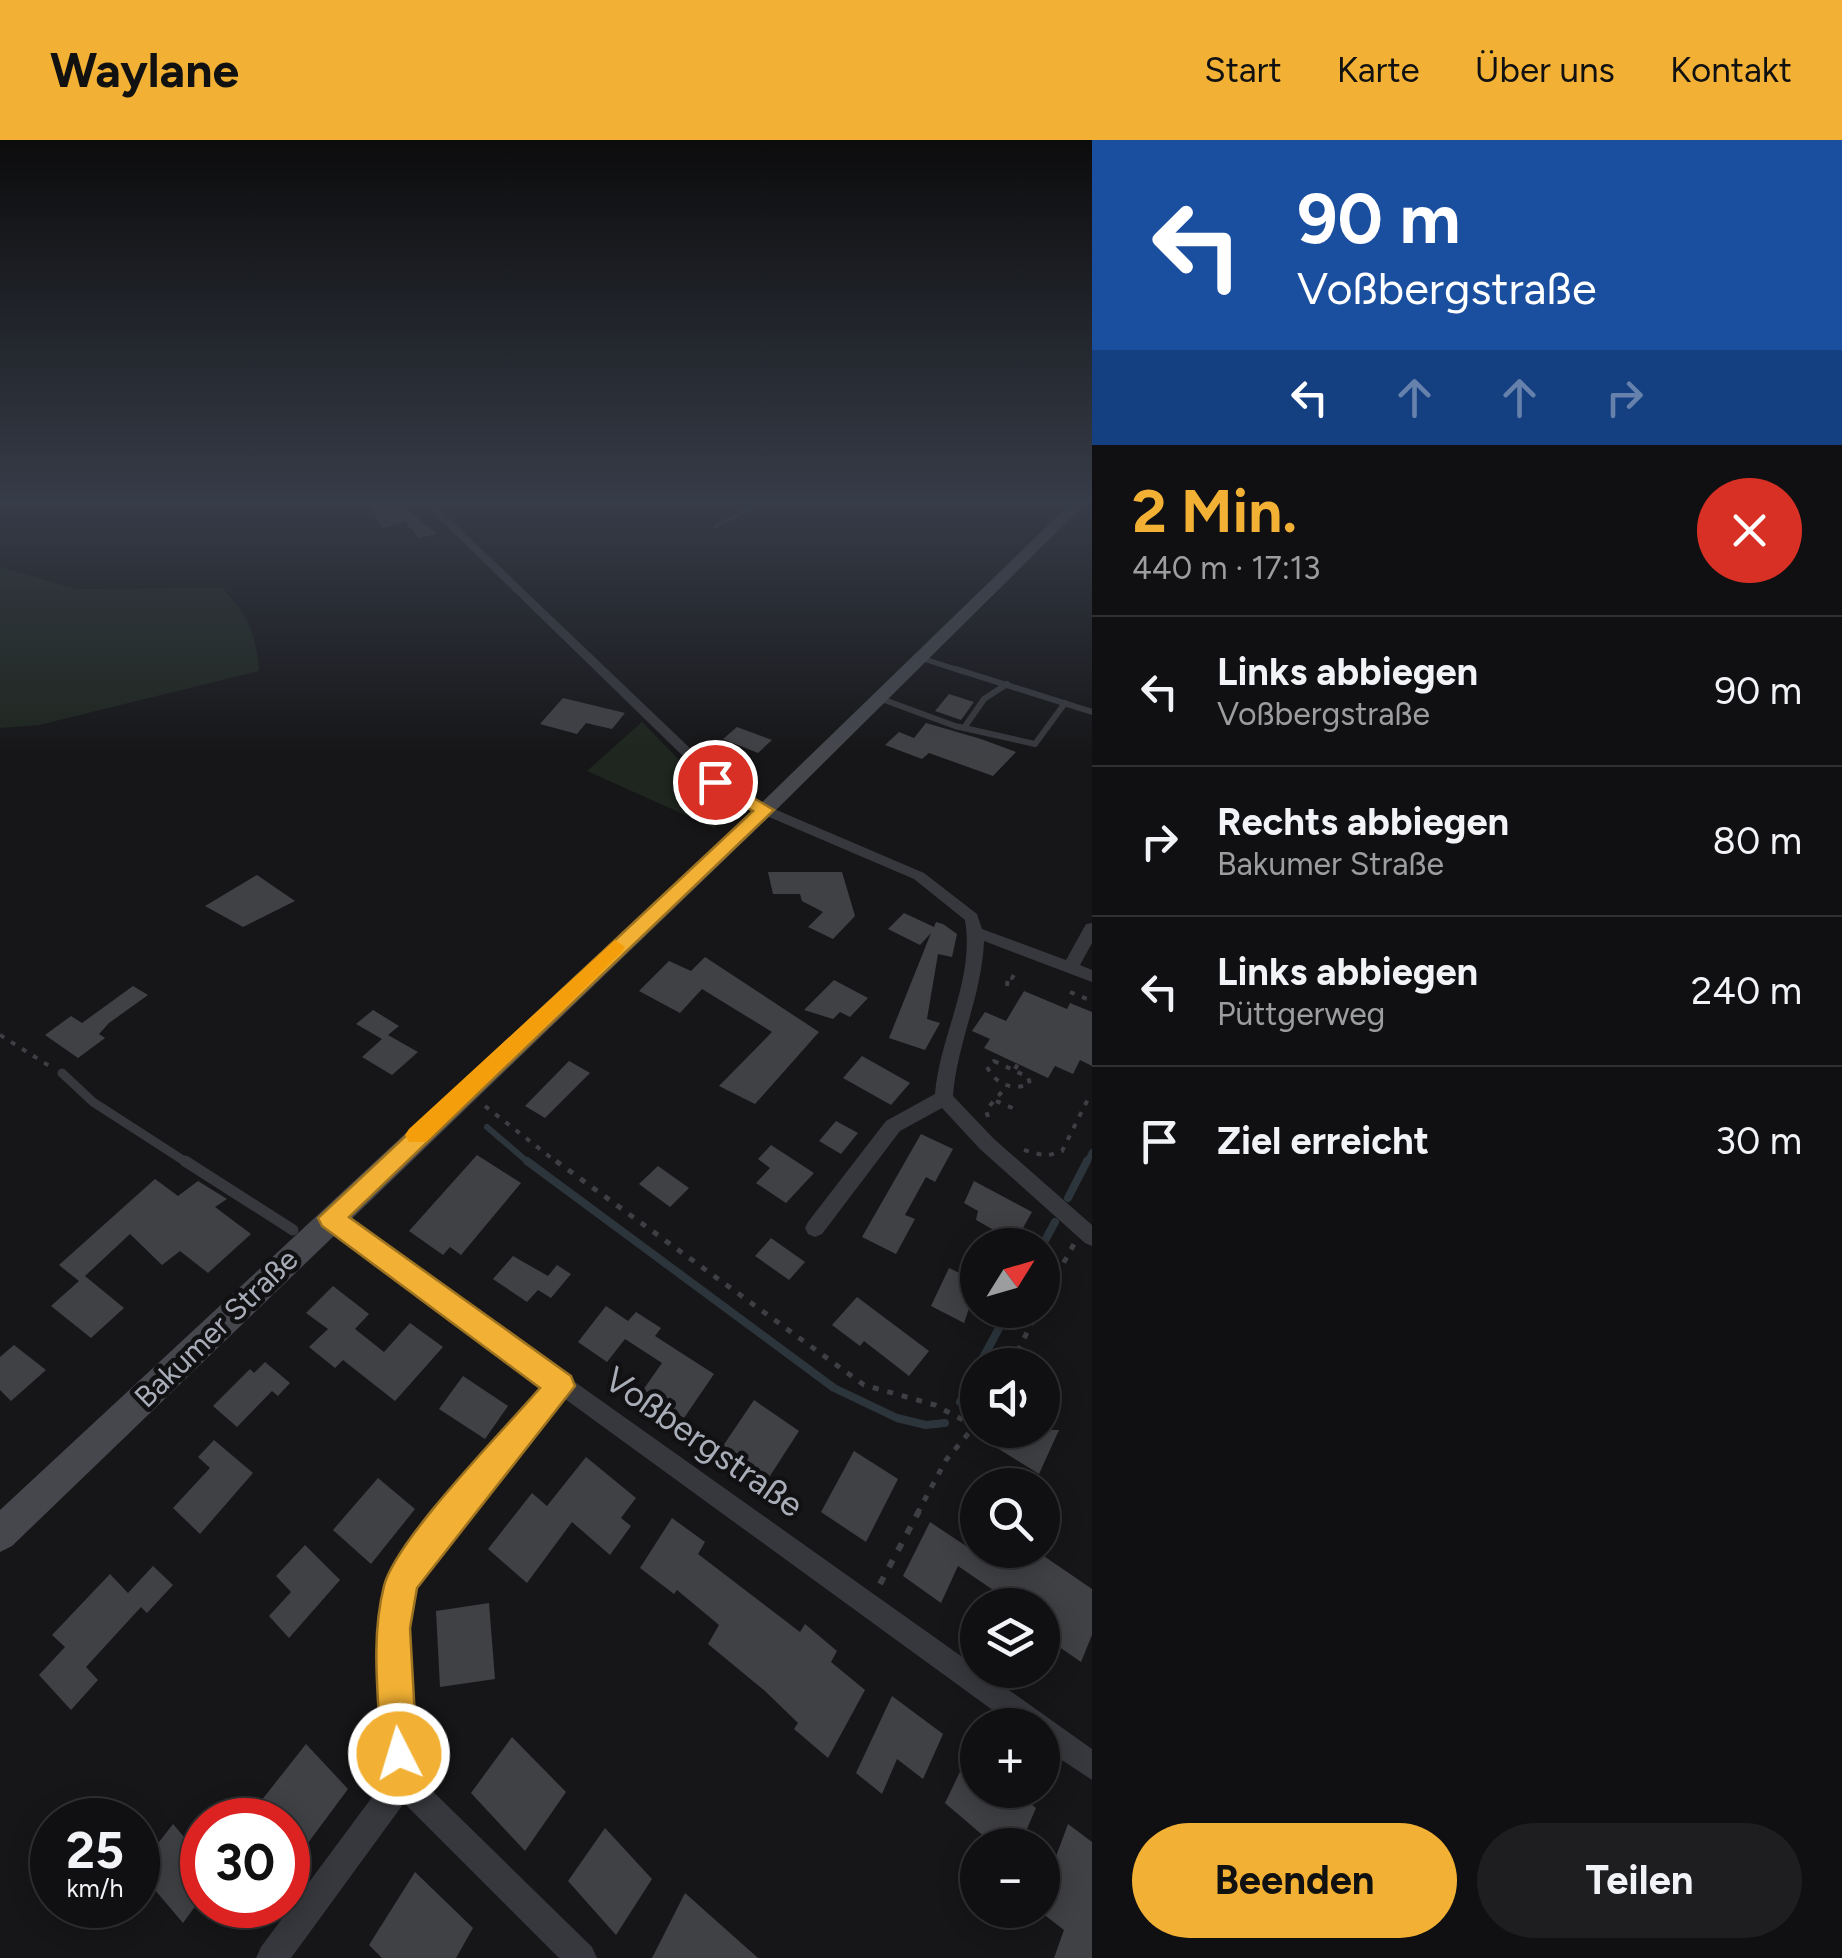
<!DOCTYPE html>
<html lang="de">
<meta charset="utf-8">
<style>
body{margin:0;font-family:Figtree,sans-serif;background:#1e1e20;color:#f1f3f6;height:100vh;display:flex;flex-direction:column;font-size:38px;white-space:nowrap}
*{box-sizing:border-box;margin:0}
p{font-size:32px;color:#9c9d9f}
.icon{flex:none;width:55px;height:55px;fill:none;stroke:currentColor;stroke-width:2;stroke-linecap:round;stroke-linejoin:round}
.map{position:relative;flex:1;overflow:hidden}
.panel{display:flex;flex-direction:column;background:#101012;width:750px}
.panel>*{flex:none}
.banner{background:#1a4fa0;color:#fff;overflow:hidden}
.needle{width:65px;rotate:53deg}
.buttons{position:absolute;left:960px;top:1088px;display:grid;gap:20px}
.buttons a{display:grid;place-items:center;width:100px;height:100px;border-radius:50%;background:#101012;box-shadow:0 5px 25px #0003,0 0 0 2px #303032;font-size:50px}
.speed{position:absolute;left:30px;top:1658px;display:flex;gap:20px;font-size:50px;font-weight:700;text-align:center}
.speed>*{display:grid;place-content:center;width:130px;height:130px;border-radius:50%;background:#101012;box-shadow:0 5px 25px #0003,0 0 0 2px #303032;line-height:1}
.speed small{font-size:25px;font-weight:400}
.speed .limit{border:15px solid #d22;background:#fff;color:#111}
.pin{position:absolute;display:grid;place-items:center;width:85px;height:85px;color:#fff;margin:-42px;border:5px solid #fff;border-radius:50%;box-shadow:0 2px 10px #0007}
.me{position:absolute;width:110px;margin:-55px;rotate:355deg;stroke-linejoin:round;filter:drop-shadow(0 0 8px #0008)}
.turn{display:flex;align-items:center;gap:35px;height:210px;padding:0 40px;font-size:45px}
.turn .icon{width:130px;height:130px;stroke-width:2.5}
.turn b{display:block;font-size:70px;line-height:85px}
.lanes{display:flex;align-items:center;height:95px;padding:0 40px;background:#0003;justify-content:center;gap:50px;direction:ltr}
.lanes .off{opacity:.35}
.round{display:grid;place-items:center;flex:none;width:105px;height:105px;border-radius:52px;background:#1e1e20}
.head{display:flex;align-items:center;justify-content:space-between;height:170px;padding:0 40px}
h1{font-size:60px;font-weight:700;line-height:75px;color:#f2b134}
.button{display:flex;gap:20px;margin-top:auto;padding:20px 40px}
.button a{flex:1;height:115px;border-radius:60px;background:#f2b134;color:#111;font-size:40px;font-weight:700;line-height:115px;text-align:center}
.button a+a{background:#1e1e20;color:#f1f3f6}
ul{padding:0;list-style:none}
li{display:flex;align-items:center;gap:30px;height:150px;padding:0 40px;border-top:2px solid #303032}
li div{flex:1}
li b{display:block;font-size:38px}
li em{font-style:normal}
header{display:flex;align-items:center;gap:60px;box-sizing:border-box;height:140px;padding:0 50px;background:#f2b134;color:#111}
header strong{font-size:48px}
nav{display:flex;gap:55px;margin-inline-start:auto;font-size:35px}
main{display:flex;flex:1;min-height:0}
.map>svg:first-child{display:block}
.green{fill:#1e261f}
.lines{fill:none;stroke-linecap:round;stroke-linejoin:round}
.stream-far2{stroke:#2c353c;stroke-width:4}
.stream-far1{stroke:#2c353c;stroke-width:6}
.stream{stroke:#2c353c;stroke-width:8}
.building{fill:#404145}
.path-far2{stroke:#3d3f44;stroke-width:4;stroke-dasharray:5 8;stroke-linecap:butt}
.path-far1{stroke:#3d3f44;stroke-width:5;stroke-dasharray:6 9;stroke-linecap:butt}
.path{stroke:#3d3f44;stroke-width:6;stroke-dasharray:8 11;stroke-linecap:butt}
.service-far3{stroke:#37383d;stroke-width:5}
.service-far2{stroke:#37383d;stroke-width:6}
.service-far1{stroke:#37383d;stroke-width:9}
.service{stroke:#37383d;stroke-width:11}
.minor{fill:#37383d;fill-rule:evenodd}
.secondary{fill:#45474d;fill-rule:evenodd}
.route{fill:#f2b134;stroke:#9d7322;stroke-width:2.5}
.slow{fill:#f59e0b}
.labels{text-anchor:middle;dominant-baseline:central;stroke-width:9;stroke-linejoin:round;paint-order:stroke}
.street-label{font-size:30px;fill:#a8adb8;stroke:#111113}
.near-street-label{font-size:35px;fill:#a8adb8;stroke:#111113}
</style>
<header>
<strong>Waylane</strong>
<nav><a>Start</a><a>Karte</a><a>Über uns</a><a>Kontakt</a></nav>
</header>
<main>
<div class="map">
<svg width="1092" height="1818" viewBox="0 0 1092 1818">
<rect width="100%" height="100%" fill="#161618"/>
<g class="green">
<path d="M0,427l76,22 146,-1c26,28 34,45 37,83l-220,54 -39,3z"/>
<polygon points="642,582 730,671 714,688 587,631"/>
</g>
<g class="lines">
<polyline class="stream-far2" points="716,386 768,360"/>
<g class="stream-far1">
<polyline points="487,987 530,1024"/>
<polyline points="1086,1024 1092,1012"/>
</g>
<g class="stream">
<polyline points="527,1021 834,1248 897,1278 926,1285 945,1283"/>
<polyline points="1068,1058 1087,1021"/>
<polyline points="1042,1106 1055,1082"/>
<polyline points="979,1225 1009,1170"/>
<polyline points="960,1262 978,1229"/>
</g>
</g>
<g class="building">
<polygon points="368,360 396,360 437,394 419,398 405,382 382,388"/>
<polygon points="949,554 974,562 961,580 935,571"/>
<polygon points="563,558 625,573 612,589 586,583 577,594 540,584"/>
<polygon points="926,583 981,599 1016,612 993,636 929,613 922,619 885,605 899,592 914,598"/>
<polygon points="737,587 772,600 758,613 723,599"/>
<polygon points="768,732 842,732 855,776 833,799 808,787 823,772 802,761 800,754 773,754"/>
<polygon points="257,735 295,761 243,787 205,766"/>
<polygon points="904,773 934,787 936,782 943,784 957,794 952,817 938,814 927,879 940,883 925,910 889,898 931,793 920,805 888,789"/>
<polygon points="705,817 819,892 755,964 719,946 772,892 702,849 680,873 639,851 669,821 691,831"/>
<polygon points="834,840 868,858 850,877 840,872 833,879 804,870"/>
<polygon points="133,846 148,855 109,883 99,894 105,898 78,918 45,895 71,876 82,883"/>
<polygon points="1024,851 1067,869 1070,863 1092,872 1092,926 1080,920 1073,934 1055,926 1048,938 984,908 990,899 972,891 985,872 1006,881"/>
<polygon points="373,870 399,886 388,895 418,912 392,935 362,917 382,899 356,884"/>
<polygon points="862,916 910,943 891,965 843,938"/>
<polygon points="569,921 590,933 545,978 525,966"/>
<polygon points="836,981 858,993 841,1014 819,1001"/>
<polygon points="921,994 953,1009 935,1042 926,1037 905,1075 915,1079 896,1114 862,1097"/>
<polygon points="771,1005 814,1033 786,1063 756,1043 770,1028 758,1019"/>
<polygon points="477,1015 521,1043 461,1115 450,1107 443,1115 409,1091"/>
<polygon points="658,1026 689,1048 670,1067 639,1044"/>
<polygon points="155,1039 178,1056 198,1041 227,1059 215,1067 251,1094 208,1133 180,1111 162,1125 130,1094 85,1136 124,1168 91,1198 51,1166 79,1141 59,1125"/>
<polygon points="974,1041 1032,1072 1015,1102 976,1080 978,1071 964,1063"/>
<polygon points="771,1098 805,1122 789,1140 755,1116"/>
<polygon points="513,1116 548,1136 557,1125 571,1134 551,1158 538,1150 527,1162 493,1139"/>
<polygon points="949,1128 978,1142 964,1183 931,1166"/>
<polygon points="333,1146 369,1174 355,1189 384,1212 410,1183 443,1207 395,1261 343,1220 335,1228 309,1207 328,1189 306,1173"/>
<polygon points="857,1157 929,1211 909,1236 864,1201 860,1206 832,1185"/>
<polygon points="606,1166 628,1181 636,1172 661,1188 655,1196 714,1234 684,1278 643,1250 662,1223 625,1199 607,1222 578,1202"/>
<polygon points="14,1205 46,1230 11,1261 0,1250 0,1217"/>
<polygon points="265,1222 290,1243 278,1256 272,1251 237,1287 213,1266 250,1229 254,1233"/>
<polygon points="463,1236 508,1266 485,1299 439,1269"/>
<polygon points="754,1260 799,1291 768,1339 723,1306"/>
<polygon points="1002,1290 1059,1290 1039,1334 994,1306"/>
<polygon points="214,1300 253,1333 200,1394 173,1368 210,1328 198,1317"/>
<polygon points="854,1311 898,1339 866,1402 821,1372"/>
<polygon points="586,1317 636,1358 621,1378 631,1386 610,1415 572,1382 527,1443 488,1409 532,1353 547,1366"/>
<polygon points="378,1338 415,1369 371,1424 333,1390"/>
<polygon points="672,1378 705,1402 698,1414 800,1492 805,1484 837,1511 831,1522 865,1550 828,1618 794,1589 798,1583 765,1551 708,1504 719,1485 677,1450 674,1454 640,1428"/>
<polygon points="930,1382 972,1410 1009,1410 1029,1423 1035,1410 1092,1449 1092,1495 1081,1522 1042,1495 1042,1465 1015,1465 958,1426 941,1463 903,1436"/>
<polygon points="305,1405 340,1440 289,1498 269,1476 291,1452 276,1436"/>
<polygon points="153,1426 173,1445 147,1473 141,1467 86,1527 98,1540 71,1570 39,1535 65,1507 52,1495 110,1434 128,1453"/>
<polygon points="489,1463 495,1539 440,1547 436,1471"/>
<polygon points="892,1556 943,1594 923,1639 897,1619 882,1654 856,1633"/>
<polygon points="978,1594 978,1650 1013,1650 1036,1668 1020,1705 994,1705 945,1663"/>
<polygon points="512,1597 566,1652 525,1711 471,1653"/>
<polygon points="306,1604 348,1649 288,1730 288,1680 246,1680"/>
<polygon points="173,1684 202,1718 202,1757 183,1783 138,1730 138,1695 152,1711"/>
<polygon points="1068,1684 1092,1702 1092,1818 1054,1818 1064,1790 1042,1773 1042,1754"/>
<polygon points="605,1688 652,1739 616,1795 568,1741"/>
<polygon points="415,1732 473,1788 456,1818 382,1818 369,1805"/>
<polygon points="685,1753 758,1818 652,1818"/>
</g>
<g class="lines">
<g class="path-far2">
<polyline points="1007,846 1008,836 1012,838 1017,829"/>
<polyline points="1070,852 1092,861"/>
<polyline points="0,895 51,927"/>
<path d="M994,921l34,16 2,7c-19,7 -34,0 -43,-17z"/>
<polyline points="1015,929 1020,920"/>
<polyline points="996,961 1015,969"/>
<polyline points="485,966 559,1024"/>
<polyline points="988,977 986,970 1007,946"/>
<polyline points="1024,1010 1046,1016 1062,1011 1089,957"/>
</g>
<g class="path-far1">
<polyline points="556,1021 864,1245 935,1265 974,1286"/>
<polyline points="1042,1162 1074,1104"/>
<polyline points="1011,1225 1038,1170"/>
<polyline points="917,1374 946,1320 978,1282"/>
</g>
<polyline class="path" points="880,1444 919,1371"/>
<polyline class="service-far3" points="918,517 964,532"/>
<g class="service-far2">
<polyline points="956,529 1092,572"/>
<polyline points="879,558 955,586 1035,604 1065,563"/>
<polyline points="964,588 984,559 1007,544"/>
</g>
<polyline class="service-far1" points="62,933 93,962 189,1024"/>
<polyline class="service" points="185,1021 293,1090"/>
<g class="minor">
<path d="M420,360h10l307,293 187,80 53,41 5,15 84,31 20,-36 6,-1v20l-12,22 12,5v12l-108,-41c-2,54 -27,102 -31,155l41,43 98,86v21l-7,-3 -105,-94 -38,-41 -42,23 -78,103 -7,3 -7,-3 -3,-6 3,-6 78,-101 49,-27c5,-60 40,-113 30,-174l-51,-41 -187,-80z"/>
<polygon points="331,1069 1092,1609 1092,1640 1042,1607 1042,1585 1013,1585 565,1259 430,1421 413,1447 406,1488 409,1588 415,1634 592,1807 597,1818 559,1818 404,1663 291,1818 256,1818 261,1807 387,1637 381,1588 380,1488 388,1443 412,1403 547,1246 324,1084 321,1078 324,1072"/>
</g>
<polygon class="secondary" points="1074,360 1089,360 772,674 12,1406 0,1412 0,1370 758,666"/>
</g>
<linearGradient id="sky" x2="0" y2="1"><stop stop-color="#0c0c0d"/><stop offset="0.59" stop-color="#363c48"/><stop offset="1" stop-color="#363c48" stop-opacity="0"/></linearGradient>
<rect width="1092" height="614" fill="url(#sky)"/>
<path class="route" d="M709,639h12l53,31 -425,407 222,159 4,10 -158,202 -7,40 7,126 -5,13 -13,6 -13,-6 -5,-13c-2,-55 -11,-113 3,-168 12,-47 120,-156 156,-198l-218,-162 -4,-8 435,-407 -44,-25z"/>
<polygon class="slow" points="615,800 625,807 622,812 426,1002 409,1002 405,995 409,989"/>
<g class="labels">
<g class="street-label">
<text transform="translate(216 1188) rotate(-44)">Bakumer Straße</text>
</g>
<g class="near-street-label">
<text transform="translate(704 1302) rotate(35)">Voßbergstraße</text>
</g>
</g>
</svg>
<div class="buttons">
<a><svg class="needle" viewBox="-14 -14 28 28"><path d="M0-13l5 13h-10z" fill="#e53935"/><path d="M0 13l5-13h-10z" fill="#9c9d9f"/></svg></a>
<a><svg class="icon" aria-label="sound" viewBox="0 0 24 24"><path d="M4 9h4l5-4v14l-5-4H4zM17 9q2 3 0 6"/></svg></a>
<a><svg class="icon" aria-label="search" viewBox="0 0 24 24"><circle cx="10" cy="10" r="6"/><path d="M15 15l6 6"/></svg></a>
<a><svg class="icon" aria-label="layers" viewBox="0 0 24 24"><path d="M12 4l9 5-9 5-9-5zM3 14l9 5 9-5"/></svg></a>
<a>+</a>
<a>−</a>
</div>
<div class="speed"><div>25<small>km/h</small></div><div class="limit">30</div></div>
<div class="pin" style="left:715px;top:642px;background:#d93025"><svg class="icon" aria-label="arrive" viewBox="0 0 24 24"><path d="M6 21V4h12l-3 4 3 4H6"/></svg></div>
<svg class="me" style="left:399px;top:1614px" viewBox="-20 -20 40 40"><circle r="17" fill="#f2b134" stroke="#fff" stroke-width="3"/><path d="M0-11L8 9 0 5-8 9z" fill="#fff"/></svg>
</div>
<section class="panel">
<div class="banner">
<div class="turn"><svg class="icon" aria-label="left" viewBox="0 0 24 24"><path d="M17 20v-9H6M10 6l-5 5 5 5"/></svg><div><b>90 m</b>Voßbergstraße</div></div>
<div class="lanes"><svg class="icon" aria-label="left" viewBox="0 0 24 24"><path d="M17 20v-9H6M10 6l-5 5 5 5"/></svg><svg class="icon off" aria-label="ahead" viewBox="0 0 24 24"><path d="M12 20V5M6 11l6-6 6 6"/></svg><svg class="icon off" aria-label="ahead" viewBox="0 0 24 24"><path d="M12 20V5M6 11l6-6 6 6"/></svg><svg class="icon off" aria-label="right" viewBox="0 0 24 24"><path d="M7 20v-9h11M14 6l5 5-5 5"/></svg></div>
</div>
<div class="head"><div><h1>2 Min.</h1><p>440 m · 17:13</p></div><a class="round" style="background:#d93025;color:#fff"><svg class="icon" aria-label="close" viewBox="0 0 24 24"><path d="M6 6l12 12M18 6L6 18"/></svg></a></div>
<ul>
<li><svg class="icon" aria-label="left" viewBox="0 0 24 24"><path d="M17 20v-9H6M10 6l-5 5 5 5"/></svg><div><b>Links abbiegen</b><p>Voßbergstraße</p></div><em>90 m</em></li>
<li><svg class="icon" aria-label="right" viewBox="0 0 24 24"><path d="M7 20v-9h11M14 6l5 5-5 5"/></svg><div><b>Rechts abbiegen</b><p>Bakumer Straße</p></div><em>80 m</em></li>
<li><svg class="icon" aria-label="left" viewBox="0 0 24 24"><path d="M17 20v-9H6M10 6l-5 5 5 5"/></svg><div><b>Links abbiegen</b><p>Püttgerweg</p></div><em>240 m</em></li>
<li><svg class="icon" aria-label="arrive" viewBox="0 0 24 24"><path d="M6 21V4h12l-3 4 3 4H6"/></svg><div><b>Ziel erreicht</b></div><em>30 m</em></li>
</ul>
<div class="button"><a>Beenden</a><a>Teilen</a></div>
</section>
</main>
